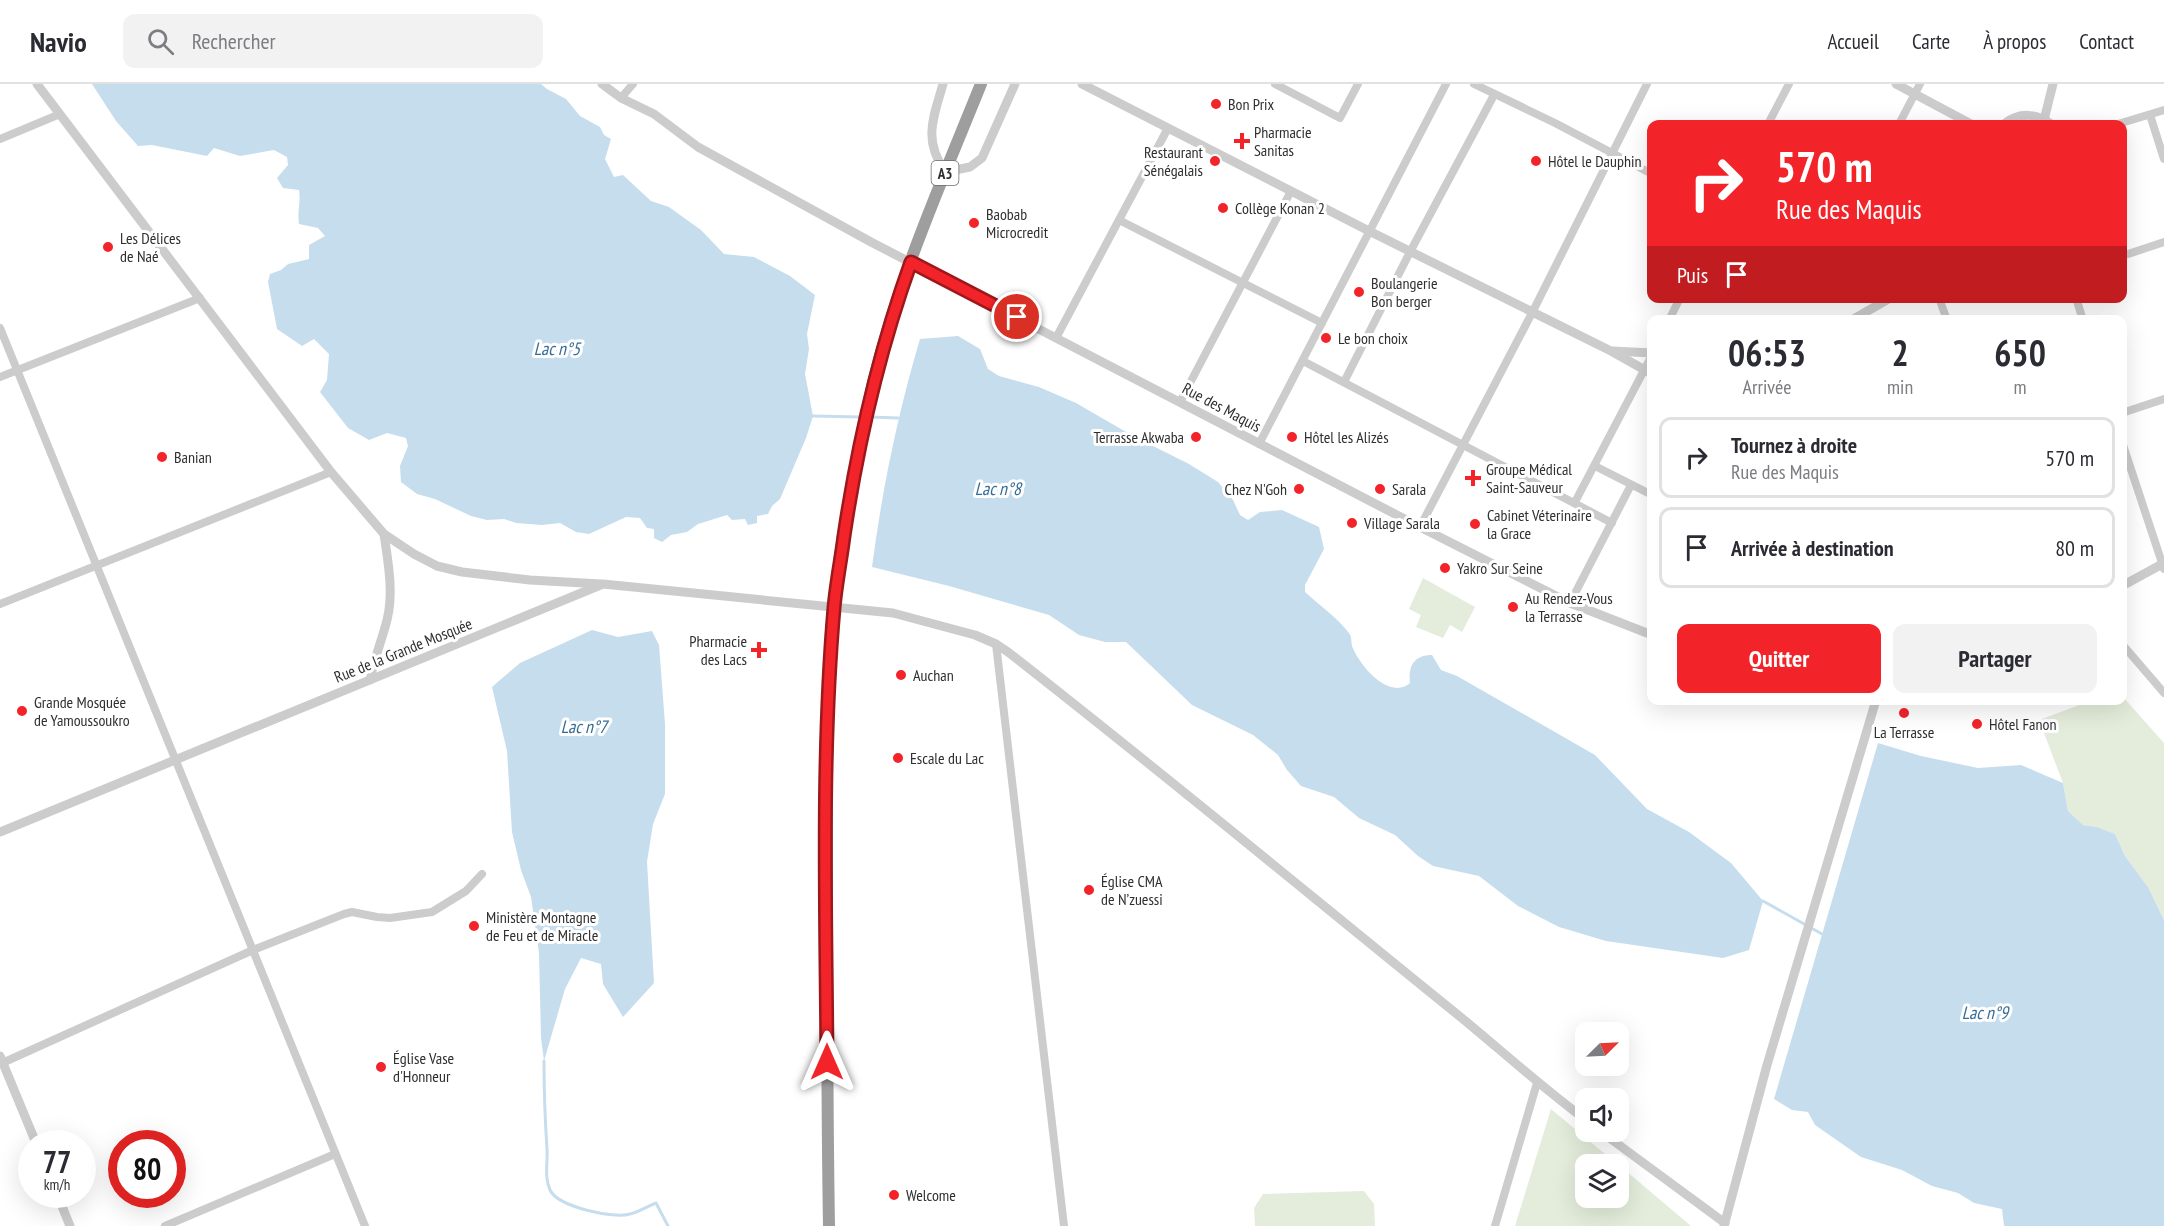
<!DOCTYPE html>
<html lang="fr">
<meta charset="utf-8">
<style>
body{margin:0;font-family:"PT Sans Narrow",sans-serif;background:#f2f2f3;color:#2b2b33;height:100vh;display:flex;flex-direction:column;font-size:22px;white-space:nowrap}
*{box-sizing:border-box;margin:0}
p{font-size:20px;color:#7c7c81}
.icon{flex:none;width:33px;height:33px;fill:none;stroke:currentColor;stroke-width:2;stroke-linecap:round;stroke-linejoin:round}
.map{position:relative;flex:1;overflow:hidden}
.sheet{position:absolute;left:1647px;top:231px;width:480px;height:390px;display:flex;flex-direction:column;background:#fff;border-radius:12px;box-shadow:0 6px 24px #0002}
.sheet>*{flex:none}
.top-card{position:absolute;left:1647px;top:36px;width:480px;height:183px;border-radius:12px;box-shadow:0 6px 24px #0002;background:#f22429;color:#fff;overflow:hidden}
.needle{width:39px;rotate:66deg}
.buttons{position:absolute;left:1575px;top:938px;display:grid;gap:12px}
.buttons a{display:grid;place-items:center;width:54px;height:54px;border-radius:12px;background:#fff;box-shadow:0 6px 24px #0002;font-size:30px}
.speed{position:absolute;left:18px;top:1046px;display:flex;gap:12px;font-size:30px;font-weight:700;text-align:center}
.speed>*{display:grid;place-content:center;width:78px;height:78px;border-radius:50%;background:#fff;box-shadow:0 6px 24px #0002;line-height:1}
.speed small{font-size:15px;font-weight:400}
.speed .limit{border:9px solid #d22;background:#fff;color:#111}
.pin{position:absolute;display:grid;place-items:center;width:51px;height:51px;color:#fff;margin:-26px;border:3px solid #fff;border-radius:50%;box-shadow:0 2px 6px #0007}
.me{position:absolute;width:66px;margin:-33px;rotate:0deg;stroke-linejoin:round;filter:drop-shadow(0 0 4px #0008)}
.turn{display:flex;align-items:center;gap:21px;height:126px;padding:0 30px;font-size:27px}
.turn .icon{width:78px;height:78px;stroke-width:2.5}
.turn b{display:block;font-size:42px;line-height:51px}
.then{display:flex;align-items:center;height:57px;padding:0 30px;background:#0003;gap:12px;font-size:22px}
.eta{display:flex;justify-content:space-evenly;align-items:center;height:102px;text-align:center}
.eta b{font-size:36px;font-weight:600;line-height:42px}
.button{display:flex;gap:12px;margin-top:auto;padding:12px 30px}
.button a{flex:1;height:69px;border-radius:12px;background:#f22429;color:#fff;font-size:24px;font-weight:600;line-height:69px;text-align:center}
.button a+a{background:#f2f2f3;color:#2b2b33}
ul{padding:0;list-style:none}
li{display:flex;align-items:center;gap:18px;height:81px;margin:0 12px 9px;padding:0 18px;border:3px solid #e1e1e2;border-radius:12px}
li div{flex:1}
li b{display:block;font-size:22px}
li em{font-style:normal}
header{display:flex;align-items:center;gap:36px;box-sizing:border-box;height:84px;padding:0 30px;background:#fff;border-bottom:2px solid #e1e1e2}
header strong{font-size:28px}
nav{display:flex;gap:33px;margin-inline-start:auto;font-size:21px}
.search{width:420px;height:54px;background:#f2f2f3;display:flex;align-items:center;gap:15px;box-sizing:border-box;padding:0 21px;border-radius:12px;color:#7c7c81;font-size:22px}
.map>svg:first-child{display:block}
.green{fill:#e4eddb}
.water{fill:#c6ddee}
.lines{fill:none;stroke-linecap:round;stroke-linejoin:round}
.stream{stroke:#c6ddee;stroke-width:3}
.minor{stroke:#ccc;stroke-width:8}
.tertiary{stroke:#ccc;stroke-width:9}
.trunk{stroke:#9e9e9e;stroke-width:12}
.route-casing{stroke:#9d171b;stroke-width:15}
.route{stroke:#f22429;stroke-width:10}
.poi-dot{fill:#f22429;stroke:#fff;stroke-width:2}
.labels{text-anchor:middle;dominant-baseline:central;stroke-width:6;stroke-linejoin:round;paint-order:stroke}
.shield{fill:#fff;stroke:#6d6d6d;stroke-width:1.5}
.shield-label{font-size:15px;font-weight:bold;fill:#2f2f2f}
.poi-label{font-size:16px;fill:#2f2f2f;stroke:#fff;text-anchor:start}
.street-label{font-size:16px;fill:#2f2f2f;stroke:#fff}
.water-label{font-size:18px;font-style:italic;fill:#366d97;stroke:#fff}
</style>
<header>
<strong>Navio</strong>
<div class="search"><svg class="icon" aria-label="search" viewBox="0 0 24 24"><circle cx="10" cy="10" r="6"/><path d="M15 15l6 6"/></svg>Rechercher</div>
<nav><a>Accueil</a><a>Carte</a><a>À propos</a><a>Contact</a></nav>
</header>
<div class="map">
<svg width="2164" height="1142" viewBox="0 0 2164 1142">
<rect width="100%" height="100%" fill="#fff"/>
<g class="green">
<polygon points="1423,494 1475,523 1462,548 1450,541 1443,554 1416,543 1421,531 1409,525"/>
<polygon points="2123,613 2164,659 2164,836 2148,803 2125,772 2115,750 2097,743 2083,741 2068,727 2063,699 2039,636 2090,617 2122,616"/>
<polygon points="1551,1025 1617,1080 1586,1080 1586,1113 1618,1113 1619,1081 1691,1142 1515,1142"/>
<polygon points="1364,1107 1374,1120 1375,1142 1255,1142 1254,1124 1263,1110"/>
</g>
<g class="water">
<path d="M92,0h449l6,5 19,10 14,17 20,11 4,8 7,4 -6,20 9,18 9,-2 28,26 18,6 32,23 23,24 30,3 36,19 25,19 -8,39 2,15 -4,25 8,42 -7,22 -26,61 -8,7 -4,8 -11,2v7l-9,2 -3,-6 -13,1 -5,-5 -29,9 -11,8 -16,3 -9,7 -8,-4v-9l-7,-1 -7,-10 -14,-1 -37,17 -13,-2 -16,-9 -18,2 -26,-2 -12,-4 -17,1 -16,-4 -36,-17 -18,-5 -16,-12 -1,-16 8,-20 -2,-8 -19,-5 -18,7 -21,-12 -28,-36 7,-12 2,-26 -15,-15 -12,7 -25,-17 -9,-47 2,-8 11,-4 7,-6 21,-5v-14l16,-9 -7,-8 -19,-4c-2,-13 2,-22 0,-34l-16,-2 -6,-10 11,-13 -1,-8 -13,-7 -34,6 -26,-8 -7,8 -55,-11 -14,1 -22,-25z"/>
<path d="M958,252l22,13 8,20 11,7 40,11 37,16 57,33 56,28 29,18 15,18 7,15 8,5 12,-8 22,-2 37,17 5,22 -19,36v7c14,13 32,25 44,41 3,4 2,8 3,13 7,19 37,55 58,37 -2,-17 4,-28 22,-28l9,15 16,6 138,79 52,54 42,23 42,31 32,38 -14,49 -26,8 -117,-17 -47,-14 -41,-21 -39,-30 -46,-10 -15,-10 -23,-21 -36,-17 -25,-21 -33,-11 -14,-16 -9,-15 -25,-20 -61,-30 -66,-63h-21l-26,-7 -30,-20 -100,-29 -77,-19c10,-77 26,-154 48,-228z"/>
<polygon points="592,546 618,553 652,547 659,561 665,640 665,710 653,740 647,778 654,899 623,933 603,900 601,880 581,874 565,905 544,977 541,954 539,869 531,813 521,786 512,748 507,667 492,603 520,579"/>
<polygon points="1878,659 1921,672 1978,684 2021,681 2063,699 2068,727 2083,741 2097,743 2115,750 2125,772 2148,803 2164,836 2164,1142 2004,1142 2002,1125 1974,1119 1958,1109 1932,1102 1902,1086 1861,1073 1815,1041 1808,1028 1792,1026 1774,1015"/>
</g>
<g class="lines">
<g class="stream">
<polyline points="813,332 861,333"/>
<polyline points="870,333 898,334"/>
<polyline points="1763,817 1822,850"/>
<path d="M544,977c0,30 1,58 3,88 1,13 -3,28 3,41 8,17 64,29 80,24 9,-2 18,-8 26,-11l12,23"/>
</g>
<g class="minor">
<polyline points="1275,0 1340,34 1358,0"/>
<polyline points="1474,0 1555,39 1652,90"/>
<polyline points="621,14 633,0"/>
<polyline points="2150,31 2164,75"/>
<polyline points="1768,40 1789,0"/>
<polyline points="1899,40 1920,0"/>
<polyline points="2118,40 2164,26"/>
<polyline points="0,55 60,30"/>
<polyline points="1119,136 1322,239"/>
<polyline points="2122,172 2164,158"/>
<polyline points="1939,214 1947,236"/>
<polyline points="2076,214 2083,236"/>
<polyline points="1669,236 1680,214"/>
<polyline points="0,244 365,1142"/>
<polyline points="1056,254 1168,44"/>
<polyline points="1303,277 1612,439"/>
<polyline points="0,293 200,214"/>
<polyline points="1344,298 1410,168 1494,11"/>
<polyline points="1180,318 1291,107"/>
<polyline points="2122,329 2164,315"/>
<polyline points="2122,358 2164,485"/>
<polyline points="1259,360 1446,0"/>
<polyline points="1595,382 1652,411"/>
<polyline points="1575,418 1652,271"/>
<polyline points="1420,443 1532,229 1647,0"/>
<polyline points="1570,519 1631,401"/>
<polyline points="0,520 331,388"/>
<polyline points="996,560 1064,1142"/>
<polyline points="2122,560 2164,609"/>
<polyline points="0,980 253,866 344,830 352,828 377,833 390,834 432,828 466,807 482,790"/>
<polyline points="165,1142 335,1070"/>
<polyline points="1495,1142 1537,999"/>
</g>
<g class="tertiary">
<polyline points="37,0 331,388 384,450 414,470 437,482 462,488 530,496 601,500"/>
<polyline points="602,0 621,14 654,30 698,63 871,158 1420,443 1570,519 1652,551"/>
<path d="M943,0c-10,35 -20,55 2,88l25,-5 12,-9 33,-74"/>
<polyline points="1082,0 1369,147 1611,267 1652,290"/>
<polyline points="1896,0 1971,40"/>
<polyline points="2044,36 2053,0"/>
<path d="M2004,40c15,-12 32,-11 47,0"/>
<polyline points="1852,236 1890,214"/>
<polyline points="1613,267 1652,269"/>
<polyline points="2122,502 2164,479"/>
<path d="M370,596c4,-21 12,-40 17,-60 7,-27 1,-58 -3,-86"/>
<path d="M0,748l603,-248 290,29 82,22 21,9 12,8c154,120 304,245 455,367 41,34 80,69 123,101"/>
<polyline points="0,972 36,1059"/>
<polyline points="1600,1047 1725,1139"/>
<polyline points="57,1110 70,1142"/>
<polyline points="1724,1142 1767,981 1876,616"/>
</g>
<path class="trunk" d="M829,1142c-2,-115 -2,-230 -2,-345 0,-92 -2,-184 7,-275 7,-73 22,-148 38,-219 25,-105 69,-204 109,-303"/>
</g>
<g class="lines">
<defs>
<path id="route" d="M827,978c-1,-151 -6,-304 7,-454 2,-24 7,-48 10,-72 14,-94 35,-185 67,-274l106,55"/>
</defs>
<use href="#route" class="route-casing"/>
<use href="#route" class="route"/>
</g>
<g class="poi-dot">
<circle cx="1216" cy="20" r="6"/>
<path d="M1239 48h6v6h6v6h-6v6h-6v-6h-6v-6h6z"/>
<circle cx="1215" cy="77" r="6"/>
<circle cx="1536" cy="77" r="6"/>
<circle cx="1223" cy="124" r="6"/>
<circle cx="974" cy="139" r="6"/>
<circle cx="108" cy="163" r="6"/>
<circle cx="1359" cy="208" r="6"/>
<circle cx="1326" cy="254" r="6"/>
<circle cx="1196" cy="353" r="6"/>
<circle cx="1292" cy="353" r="6"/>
<circle cx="162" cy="373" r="6"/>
<path d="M1470 385h6v6h6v6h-6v6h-6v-6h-6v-6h6z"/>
<circle cx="1299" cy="405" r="6"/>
<circle cx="1380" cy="405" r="6"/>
<circle cx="1352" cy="439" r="6"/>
<circle cx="1475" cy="440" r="6"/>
<circle cx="1445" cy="484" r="6"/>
<circle cx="1513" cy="523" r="6"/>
<path d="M756 557h6v6h6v6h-6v6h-6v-6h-6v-6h6z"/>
<circle cx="901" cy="591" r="6"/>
<circle cx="22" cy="627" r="6"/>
<circle cx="1904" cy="629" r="6"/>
<circle cx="1977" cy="640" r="6"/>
<circle cx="898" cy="674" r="6"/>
<circle cx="1089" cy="806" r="6"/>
<circle cx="474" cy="842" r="6"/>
<circle cx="381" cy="983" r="6"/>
<circle cx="894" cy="1111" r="6"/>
</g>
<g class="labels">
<rect class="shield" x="931.5" y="77" width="27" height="24" rx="4.5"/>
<g class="shield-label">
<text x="945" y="89">A3</text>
</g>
<g class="poi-label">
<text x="1228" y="20">Bon Prix</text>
<text x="1254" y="48">Pharmacie<tspan x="1254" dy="18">Sanitas</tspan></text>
<text x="1203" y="68" text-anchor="end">Restaurant<tspan x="1203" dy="18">Sénégalais</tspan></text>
<text x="1548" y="77">Hôtel le Dauphin</text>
<text x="1235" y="124">Collège Konan 2</text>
<text x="986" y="130">Baobab<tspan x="986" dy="18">Microcredit</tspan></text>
<text x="120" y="154">Les Délices<tspan x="120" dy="18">de Naé</tspan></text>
<text x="1371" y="199">Boulangerie<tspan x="1371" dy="18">Bon berger</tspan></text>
<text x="1338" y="254">Le bon choix</text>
<text x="1184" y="353" text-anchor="end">Terrasse Akwaba</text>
<text x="1304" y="353">Hôtel les Alizés</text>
<text x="174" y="373">Banian</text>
<text x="1486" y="385">Groupe Médical<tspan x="1486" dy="18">Saint-Sauveur</tspan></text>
<text x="1287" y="405" text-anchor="end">Chez N'Goh</text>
<text x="1392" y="405">Sarala</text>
<text x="1487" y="431">Cabinet Véterinaire<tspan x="1487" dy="18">la Grace</tspan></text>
<text x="1364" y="439">Village Sarala</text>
<text x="1457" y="484">Yakro Sur Seine</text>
<text x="1525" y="514">Au Rendez-Vous<tspan x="1525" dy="18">la Terrasse</tspan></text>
<text x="747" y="557" text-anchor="end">Pharmacie<tspan x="747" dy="18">des Lacs</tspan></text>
<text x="913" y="591">Auchan</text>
<text x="34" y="618">Grande Mosquée<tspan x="34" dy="18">de Yamoussoukro</tspan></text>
<text x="1989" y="640">Hôtel Fanon</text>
<text x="1904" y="648" text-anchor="middle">La Terrasse</text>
<text x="910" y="674">Escale du Lac</text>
<text x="1101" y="797">Église CMA<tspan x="1101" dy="18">de N’zuessi</tspan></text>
<text x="486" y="833">Ministère Montagne<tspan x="486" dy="18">de Feu et de Miracle</tspan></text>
<text x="393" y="974">Église Vase<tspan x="393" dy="18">d'Honneur</tspan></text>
<text x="906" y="1111">Welcome</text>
</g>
<g class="street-label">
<text transform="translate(1222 323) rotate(28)">Rue des Maquis</text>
<text transform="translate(403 566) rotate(-22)">Rue de la Grande Mosquée</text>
</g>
<g class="water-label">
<text x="557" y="264">Lac n°5</text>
<text x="998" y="404">Lac n°8</text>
<text x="584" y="642">Lac n°7</text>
<text x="1985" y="928">Lac n°9</text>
</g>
</g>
</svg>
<div class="buttons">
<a><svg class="needle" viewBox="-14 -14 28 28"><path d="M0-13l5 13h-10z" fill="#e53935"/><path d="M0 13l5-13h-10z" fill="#7c7c81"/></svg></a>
<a><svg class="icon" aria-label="sound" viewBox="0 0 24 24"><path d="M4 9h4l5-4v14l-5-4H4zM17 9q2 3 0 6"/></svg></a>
<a><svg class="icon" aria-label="layers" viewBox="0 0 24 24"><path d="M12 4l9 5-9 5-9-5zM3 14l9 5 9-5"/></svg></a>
</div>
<div class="speed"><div>77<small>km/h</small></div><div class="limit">80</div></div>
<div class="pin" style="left:1017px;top:233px;background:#d93025"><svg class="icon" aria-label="arrive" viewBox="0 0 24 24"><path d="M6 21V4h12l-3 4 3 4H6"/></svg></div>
<svg class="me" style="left:827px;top:978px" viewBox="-20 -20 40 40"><path d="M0-17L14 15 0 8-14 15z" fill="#f22429" stroke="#fff" stroke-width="4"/></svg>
<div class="top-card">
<div class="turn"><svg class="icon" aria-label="right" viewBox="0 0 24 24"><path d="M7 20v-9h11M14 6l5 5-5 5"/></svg><div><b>570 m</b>Rue des Maquis</div></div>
<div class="then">Puis<svg class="icon" aria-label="arrive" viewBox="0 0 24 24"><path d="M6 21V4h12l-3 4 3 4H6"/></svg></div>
</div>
<section class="sheet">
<div class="eta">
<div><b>06:53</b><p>Arrivée</p></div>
<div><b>2</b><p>min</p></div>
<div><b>650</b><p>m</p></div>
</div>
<ul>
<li><svg class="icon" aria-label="right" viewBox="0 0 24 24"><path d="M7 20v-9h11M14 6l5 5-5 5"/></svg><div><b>Tournez à droite</b><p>Rue des Maquis</p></div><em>570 m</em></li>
<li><svg class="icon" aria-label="arrive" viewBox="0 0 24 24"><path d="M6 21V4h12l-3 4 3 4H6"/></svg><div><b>Arrivée à destination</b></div><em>80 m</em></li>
</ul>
<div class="button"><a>Quitter</a><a>Partager</a></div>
</section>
</div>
